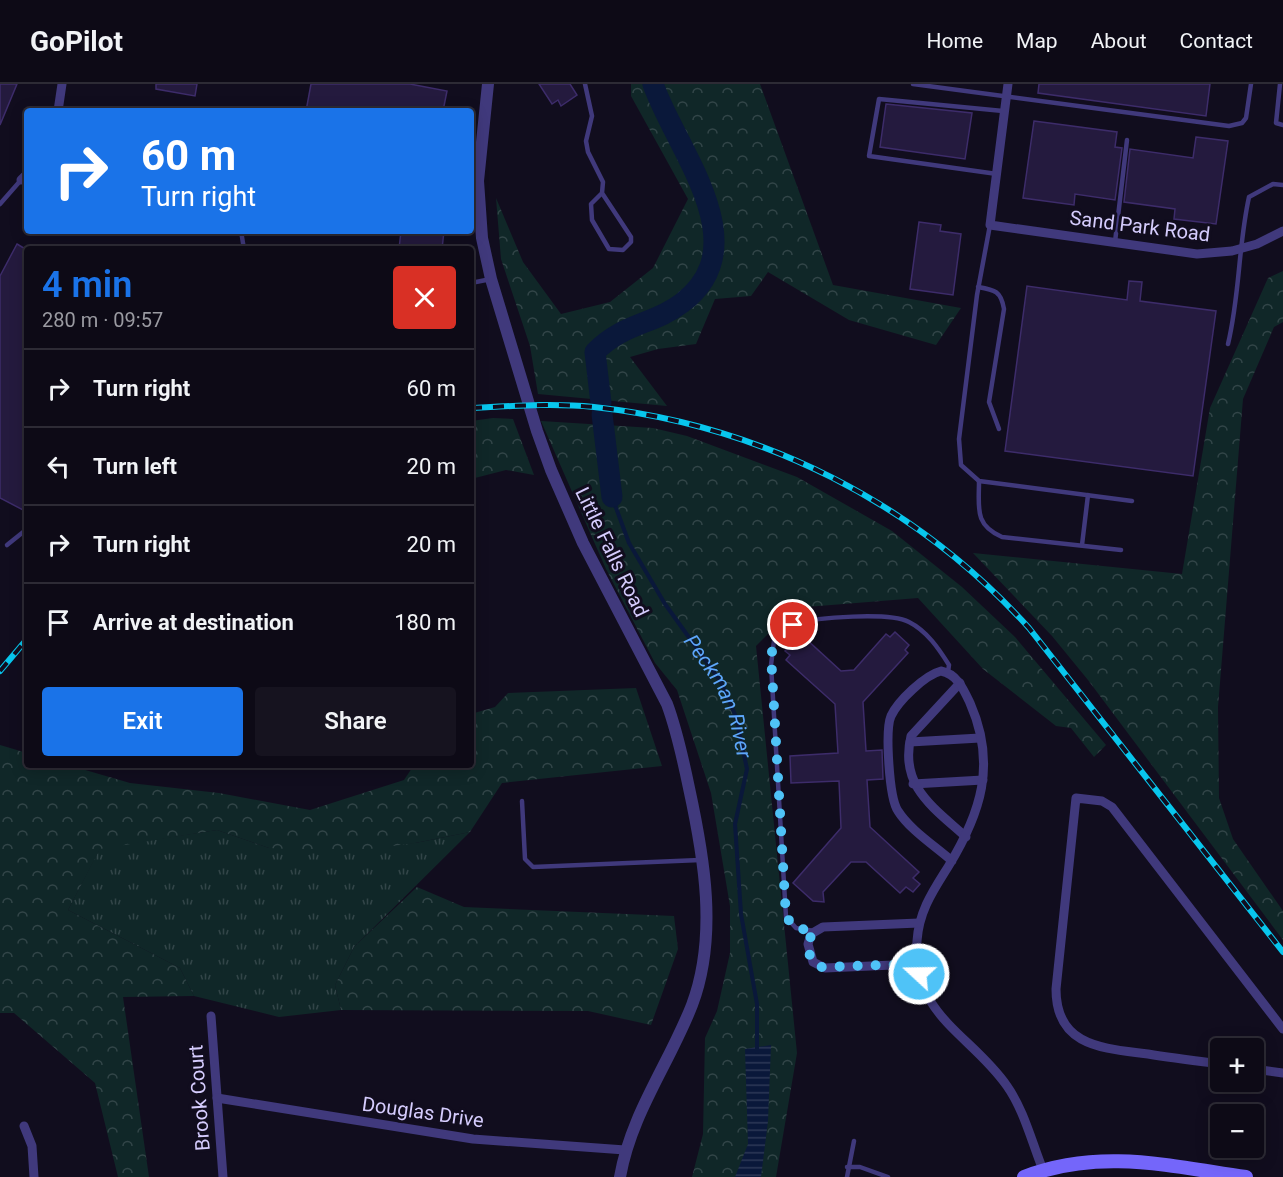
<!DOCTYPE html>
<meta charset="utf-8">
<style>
body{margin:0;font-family:Roboto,sans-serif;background:#16131f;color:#f1f3f6;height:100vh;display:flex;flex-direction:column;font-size:22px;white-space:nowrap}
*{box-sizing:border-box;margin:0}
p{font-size:20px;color:#9a9aa1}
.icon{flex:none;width:33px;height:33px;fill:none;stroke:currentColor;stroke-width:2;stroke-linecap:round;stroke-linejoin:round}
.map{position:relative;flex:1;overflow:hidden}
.panel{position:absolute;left:24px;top:162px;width:450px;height:522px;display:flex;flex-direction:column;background:#0d0a16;border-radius:6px;box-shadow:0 3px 15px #0003,0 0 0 2px #2d2b35}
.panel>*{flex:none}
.banner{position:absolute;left:24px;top:24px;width:450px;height:126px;border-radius:6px;box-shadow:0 3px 15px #0003,0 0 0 2px #2d2b35;background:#1a73e8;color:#fff;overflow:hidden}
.controls{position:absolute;left:1210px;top:954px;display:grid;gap:12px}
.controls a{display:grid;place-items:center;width:54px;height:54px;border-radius:6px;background:#0d0a16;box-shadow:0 3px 15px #0003,0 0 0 2px #2d2b35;font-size:30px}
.pin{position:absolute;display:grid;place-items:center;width:51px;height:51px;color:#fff;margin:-26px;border:3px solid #fff;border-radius:50%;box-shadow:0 2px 6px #0007}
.me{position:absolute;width:66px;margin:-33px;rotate:291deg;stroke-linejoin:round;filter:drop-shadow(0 0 4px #0008)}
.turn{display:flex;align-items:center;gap:21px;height:126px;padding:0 18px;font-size:27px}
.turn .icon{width:78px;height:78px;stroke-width:2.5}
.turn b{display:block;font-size:42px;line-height:51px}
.round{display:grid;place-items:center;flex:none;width:63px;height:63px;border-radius:6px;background:#16131f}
.head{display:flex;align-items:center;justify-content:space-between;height:102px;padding:0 18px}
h1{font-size:36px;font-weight:600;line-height:45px;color:#1a73e8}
.action{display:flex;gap:12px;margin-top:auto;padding:12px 18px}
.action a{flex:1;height:69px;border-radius:6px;background:#1a73e8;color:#fff;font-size:24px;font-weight:600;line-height:69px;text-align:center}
.action a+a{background:#16131f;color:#f1f3f6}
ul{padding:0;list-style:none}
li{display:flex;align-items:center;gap:18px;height:78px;padding:0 18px;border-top:2px solid #2d2b35}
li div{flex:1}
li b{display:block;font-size:22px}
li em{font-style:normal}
header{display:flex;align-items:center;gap:36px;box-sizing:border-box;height:84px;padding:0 30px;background:#0d0a16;border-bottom:2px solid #2d2b35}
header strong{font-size:28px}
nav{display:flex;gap:33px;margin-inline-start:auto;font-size:21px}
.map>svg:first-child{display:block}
.grass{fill:url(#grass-tufts)}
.forest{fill:url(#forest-crowns)}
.water{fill:url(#water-rules)}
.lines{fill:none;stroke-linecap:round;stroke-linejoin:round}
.stream{stroke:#0a183a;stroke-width:4}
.river{stroke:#0a183a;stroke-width:21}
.building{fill:#241a3e;stroke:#3d2c6a;stroke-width:1.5}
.service{stroke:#40397c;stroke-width:4.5}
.minor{stroke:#40397c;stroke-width:9}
.tertiary{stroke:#40397c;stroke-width:12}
.secondary{stroke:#7466fa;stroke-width:14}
.rail-casing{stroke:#08c6ed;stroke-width:6}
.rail{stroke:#110d1e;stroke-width:4;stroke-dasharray:11;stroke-linecap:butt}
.route{stroke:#4fc3f7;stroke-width:10;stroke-dasharray:0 18}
.labels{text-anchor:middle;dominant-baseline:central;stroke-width:6;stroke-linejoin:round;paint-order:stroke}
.street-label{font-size:20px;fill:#d5ccfd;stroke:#110d1e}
.water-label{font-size:21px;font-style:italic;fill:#5da6fa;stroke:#110d1e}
</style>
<header>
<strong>GoPilot</strong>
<nav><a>Home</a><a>Map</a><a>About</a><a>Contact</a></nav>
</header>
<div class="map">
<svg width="1283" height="1093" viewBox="0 0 1283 1093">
<defs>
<pattern id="grass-tufts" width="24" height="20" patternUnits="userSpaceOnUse" patternTransform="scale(1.5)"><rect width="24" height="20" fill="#102728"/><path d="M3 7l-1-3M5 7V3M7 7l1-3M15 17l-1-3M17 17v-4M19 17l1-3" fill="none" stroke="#324548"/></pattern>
<pattern id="forest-crowns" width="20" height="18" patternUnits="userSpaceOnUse" patternTransform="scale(1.5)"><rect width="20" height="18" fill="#102728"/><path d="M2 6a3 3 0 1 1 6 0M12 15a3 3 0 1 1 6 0" fill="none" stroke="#324548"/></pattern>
<pattern id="water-rules" width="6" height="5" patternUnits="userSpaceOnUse" patternTransform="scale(1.5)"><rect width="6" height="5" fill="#0a183a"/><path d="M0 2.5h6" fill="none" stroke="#2d3857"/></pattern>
</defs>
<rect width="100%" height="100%" fill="#110d1e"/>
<polygon class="grass" points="217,746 269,764 415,759 470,748 354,863 335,901 341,926 279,933 194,912 180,884 68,826 100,764"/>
<g class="forest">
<polygon points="631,0 760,0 833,201 961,224 936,261 849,236 768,188 751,212 715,215 696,260 658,265 630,273 667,322 538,310 530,262 501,175 496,114 523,178 561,230 610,218 653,184 688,115 631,12"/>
<polygon points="1283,187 1283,238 1274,243 1243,315 1218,623 1219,714 1233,755 1283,827 1283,856 1088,596 1052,552 973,469 1182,490 1210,324 1268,194"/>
<polygon points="493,334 513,335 534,391 506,386 471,395 471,337"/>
<polygon points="541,337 653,344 687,352 797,393 892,447 962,503 1015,553 1106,661 1094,673 1071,644 1056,642 983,585 918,514 794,524 756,562 797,969 776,1093 692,1093 703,1050 705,954 717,927 730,869 730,822 711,709 677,606 655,579 606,485"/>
<polygon points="636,604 662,682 502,699 470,748 415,759 347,768 269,764 217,746 100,765 68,826 180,884 194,912 123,913 149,1093 118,1093 95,999 14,929 0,929 0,661 27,669 27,681 68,681 130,699 219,709 310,726 404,696 414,681 471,681 471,630 495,623 508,609"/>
<polygon points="417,803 464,823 674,832 678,865 651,941 588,927 341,926 335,901 354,863"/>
</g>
<polygon class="water" points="771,961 768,1037 761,1093 735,1093 748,1060 745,965"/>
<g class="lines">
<path class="stream" id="s1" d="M612,413l17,46 36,61 56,78 15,35 11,52 -12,55 6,90 16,90v48"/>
<g class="river">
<path d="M601,319l-6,-51c28,-29 58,-27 87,-49 77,-58 -6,-153 -29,-219"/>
<polyline points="602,330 612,413"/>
</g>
</g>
<g class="building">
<polygon points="0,0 17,0 0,41"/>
<polygon points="156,0 197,0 195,12 156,5"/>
<polygon points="311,0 410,0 447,7 443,27 306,27"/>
<polygon points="539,0 570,0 577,11 561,22 558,16 552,20"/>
<polygon points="1039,0 1210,0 1206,32 1038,9"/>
<polygon points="886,20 972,29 965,75 880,63"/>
<polygon points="1034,37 1117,48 1115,63 1122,64 1115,116 1075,110 1074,121 1023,114"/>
<polygon points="1196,53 1228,57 1216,140 1174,135 1175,125 1124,118 1130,65 1193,74"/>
<polygon points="919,138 941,141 940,147 961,150 953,211 910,205"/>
<polygon points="401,147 444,147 442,165 399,165"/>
<polygon points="17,160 27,166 27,428 0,414 0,192"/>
<polygon points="1129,197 1142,198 1140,217 1216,227 1193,392 1005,367 1027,202 1127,216"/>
<polygon points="895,548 909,561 905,566 908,569 863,618 866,667 882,666 883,695 867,696 870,743 919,788 913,794 920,800 913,808 906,803 900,809 866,778 851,778 823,808 824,818 813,817 793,799 841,744 839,697 791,699 790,672 838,669 835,620 786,576 790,571 785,567 796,554 801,558 806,555 841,587 854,586 886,550 890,553"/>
</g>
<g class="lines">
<g class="service">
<polyline points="585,0 592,32 586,57 588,68 603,98 602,109 631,153 631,158 623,166 609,165 592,136 591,120 602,109"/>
<polyline points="913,0 1229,42 1242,39 1246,34 1251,0"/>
<polyline points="1280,0 1276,39 1283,41"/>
<polyline points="997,90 869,72 879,15 1003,27"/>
<polyline points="0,120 21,96"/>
<polyline points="990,141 977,211 959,355 961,381 979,397 1132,417"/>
<polyline points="241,147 244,165"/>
<polyline points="1115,158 1127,56"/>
<polyline points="471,199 491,195"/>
<path d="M978,203c17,3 23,4 26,22l-15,93 10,27"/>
<path d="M1228,260c12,-50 10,-97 21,-147l24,-13 10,1"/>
<path d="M979,397c0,27 -5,44 23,56l119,13"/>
<polyline points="7,461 27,445"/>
<polyline points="1082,461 1088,411"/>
<polyline points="522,717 525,775 533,783 700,776"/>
<path d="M814,847l-18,-3 -10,-11 -15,-252 3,-24c4,-7 12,-14 21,-17 22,-7 94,-12 114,-2 18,9 30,27 40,43l-1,7"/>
<polyline points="847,1083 860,1083 888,1093"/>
<polyline points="847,1093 854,1057"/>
</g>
<g class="minor">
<polyline points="1008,0 990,141 1197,170 1232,167 1257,160 1283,147"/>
<polyline points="58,27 62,0"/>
<polyline points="21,96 27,90"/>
<path d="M960,599l-49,53c-12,50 22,71 55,101"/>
<polyline points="910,658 980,654"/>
<polyline points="913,700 983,696"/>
<path d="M952,777c-17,-15 -42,-31 -54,-50 -9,-13 -13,-81 -7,-95 7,-15 34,-41 50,-45 16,3 22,17 29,32 27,61 11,110 -22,164 -15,24 -29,44 -31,74 -6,74 55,94 90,145 17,24 25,57 36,84"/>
<polyline points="916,880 825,884 813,878 808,860 811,850 823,843 919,839"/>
<polyline points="211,932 223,1093"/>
<path d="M1221,980c-24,-3 -49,-6 -73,-10 -45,-6 -92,-7 -92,-65l20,-191 26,3 10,6 171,222"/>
<polyline points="1254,985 1283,989"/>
<polyline points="217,1014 473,1055 625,1066"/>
<polyline points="24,1042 32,1062 34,1093"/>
</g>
<path class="tertiary" d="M488,0l-10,97 4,57 9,41 46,152 14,39 32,73 84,161c10,27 16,55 22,84 15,69 29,148 3,217 -23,59 -61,109 -72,172"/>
<path class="secondary" d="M1024,1093c76,-29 145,-11 222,0"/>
<defs>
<g id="rail">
<path d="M471,324c41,-2 82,-5 123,-1 167,18 322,96 435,221l254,324"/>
<polyline points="0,587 27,555"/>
</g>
</defs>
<use href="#rail" class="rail-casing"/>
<use href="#rail" class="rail"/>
</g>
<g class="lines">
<path class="route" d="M793,541l-16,11 -6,19 15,262 10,11 18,3c-9,12 -7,29 6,36l96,-3 3,10"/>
</g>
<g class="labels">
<g class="street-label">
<text transform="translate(1140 142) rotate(7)">Sand Park Road</text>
<text transform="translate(612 468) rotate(64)">Little Falls Road</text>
<text transform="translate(199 1014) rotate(-94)">Brook Court</text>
<text transform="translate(423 1028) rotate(8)">Douglas Drive</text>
</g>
<g class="water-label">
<text stroke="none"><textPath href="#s1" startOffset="228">Peckman River</textPath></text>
</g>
</g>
</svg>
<div class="controls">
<a>+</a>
<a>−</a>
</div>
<div class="pin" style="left:793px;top:541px;background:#d93025"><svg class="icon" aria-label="arrive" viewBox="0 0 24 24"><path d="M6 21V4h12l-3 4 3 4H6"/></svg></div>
<svg class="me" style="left:919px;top:890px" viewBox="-20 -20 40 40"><circle r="17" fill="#4fc3f7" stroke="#fff" stroke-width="3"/><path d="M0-11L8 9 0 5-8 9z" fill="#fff"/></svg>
<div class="banner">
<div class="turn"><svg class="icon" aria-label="right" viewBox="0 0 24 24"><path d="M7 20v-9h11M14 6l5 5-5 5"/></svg><div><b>60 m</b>Turn right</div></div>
</div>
<section class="panel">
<div class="head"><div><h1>4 min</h1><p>280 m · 09:57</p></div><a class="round" style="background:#d93025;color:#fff"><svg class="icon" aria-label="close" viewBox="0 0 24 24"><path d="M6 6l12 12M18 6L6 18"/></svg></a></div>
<ul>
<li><svg class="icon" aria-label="right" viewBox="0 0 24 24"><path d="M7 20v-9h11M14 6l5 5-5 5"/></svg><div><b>Turn right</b></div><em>60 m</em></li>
<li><svg class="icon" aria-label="left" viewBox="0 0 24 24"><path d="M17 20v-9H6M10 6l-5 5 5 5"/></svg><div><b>Turn left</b></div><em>20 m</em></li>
<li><svg class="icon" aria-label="right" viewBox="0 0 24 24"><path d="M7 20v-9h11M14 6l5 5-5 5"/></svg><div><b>Turn right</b></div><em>20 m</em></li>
<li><svg class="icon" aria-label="arrive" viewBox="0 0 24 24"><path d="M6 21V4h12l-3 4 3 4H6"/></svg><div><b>Arrive at destination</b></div><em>180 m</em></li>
</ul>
<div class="action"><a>Exit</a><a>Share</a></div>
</section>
</div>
